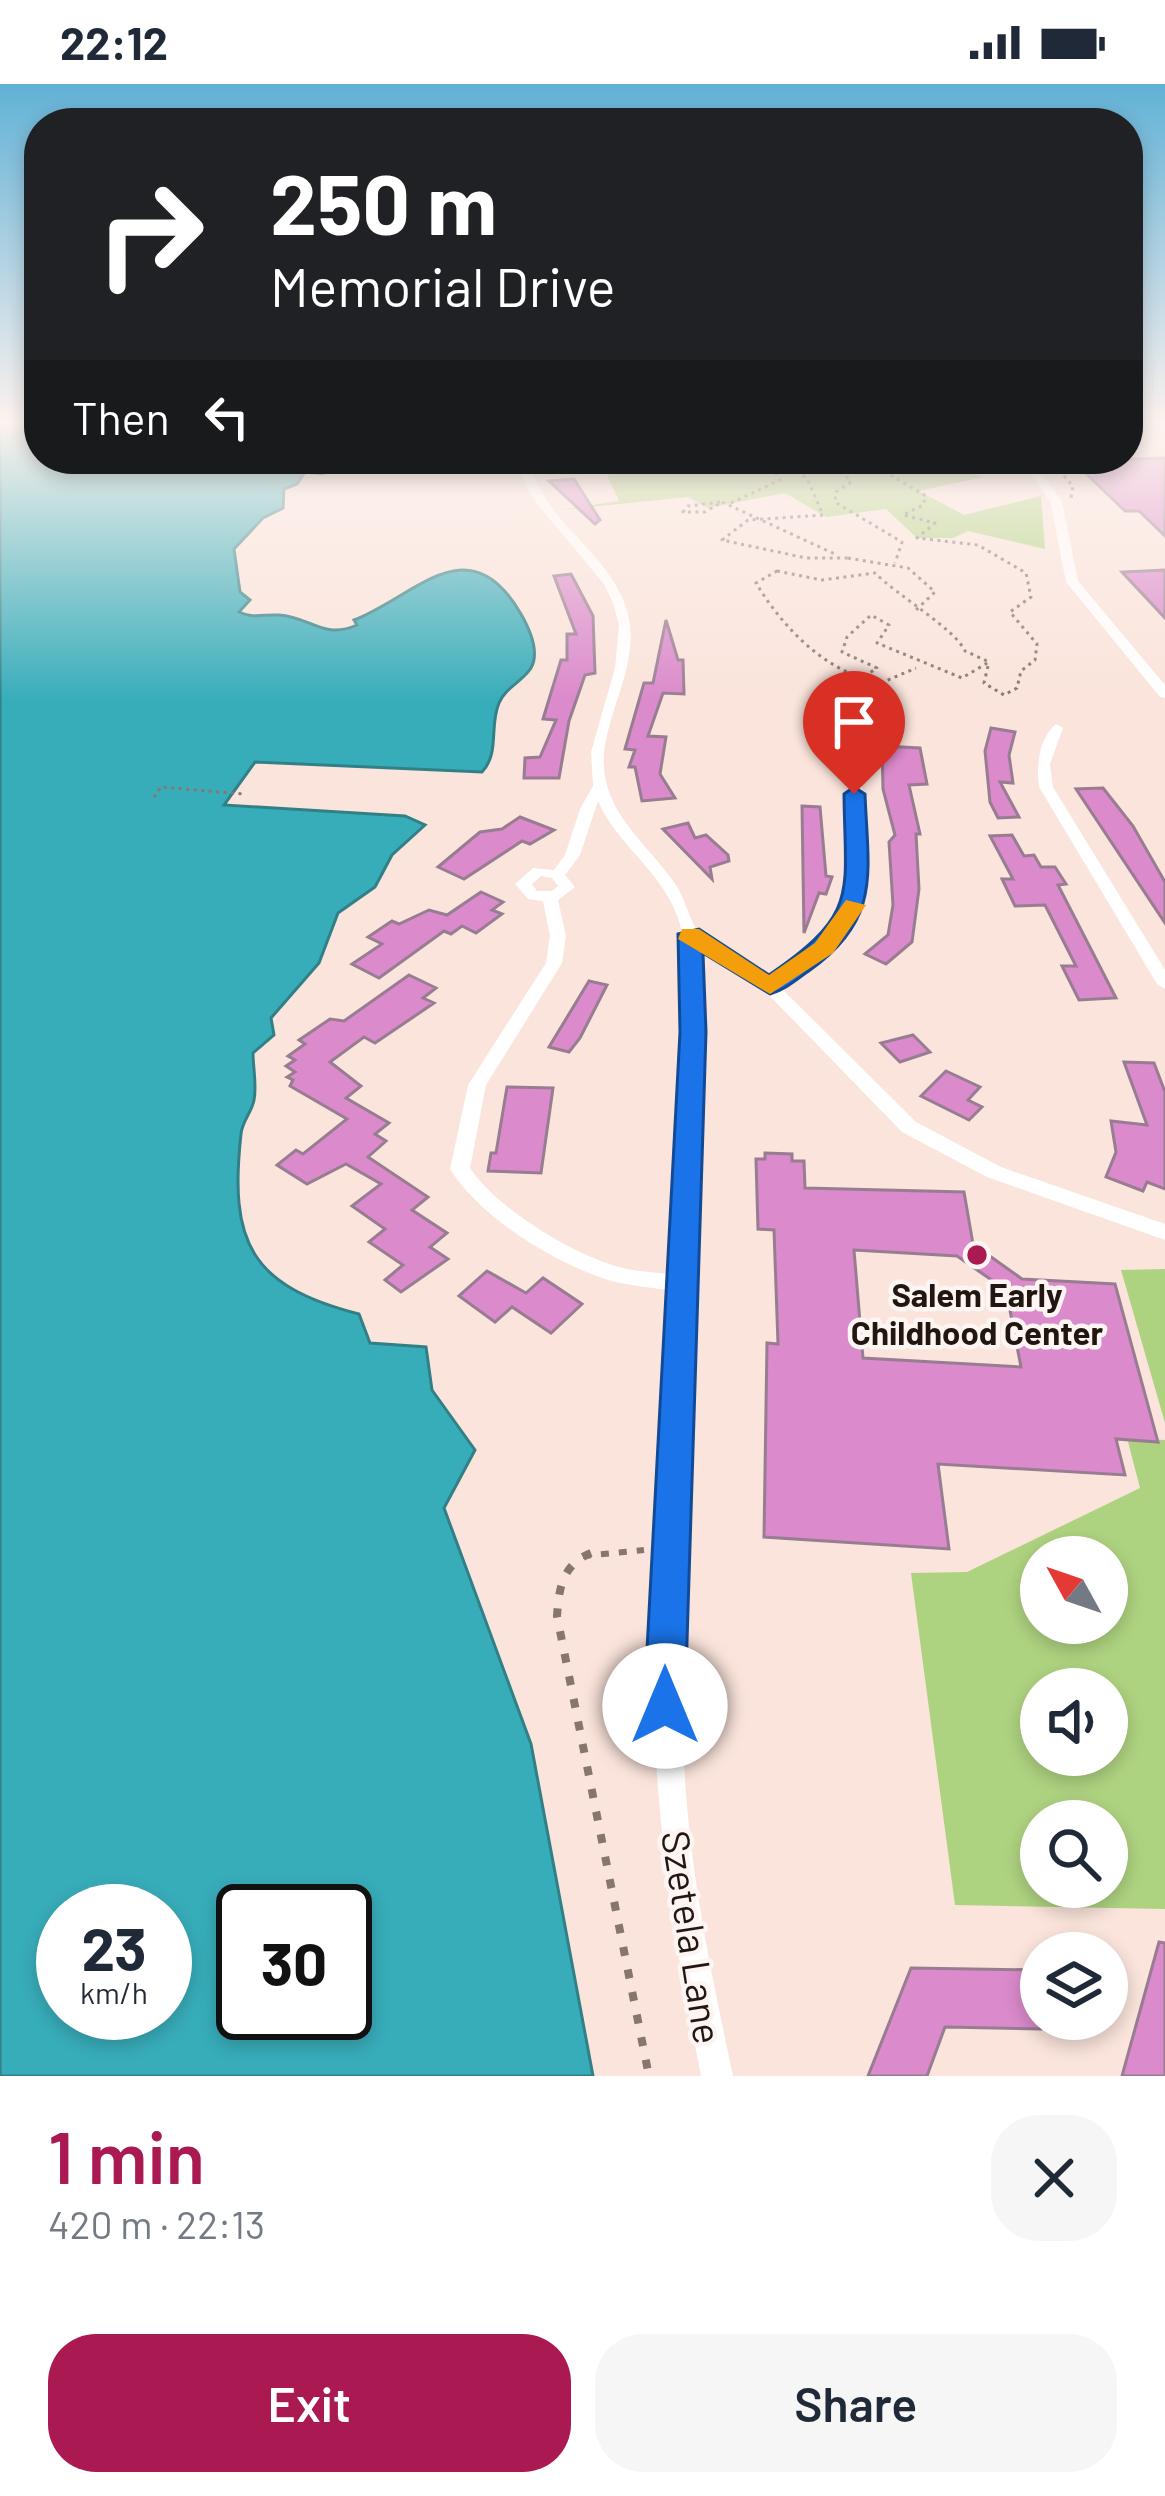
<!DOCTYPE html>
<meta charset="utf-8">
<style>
body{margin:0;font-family:Barlow,sans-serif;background:#f6f6f7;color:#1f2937;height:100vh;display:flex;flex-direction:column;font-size:45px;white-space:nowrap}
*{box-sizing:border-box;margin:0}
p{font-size:39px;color:#747a83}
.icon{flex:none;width:66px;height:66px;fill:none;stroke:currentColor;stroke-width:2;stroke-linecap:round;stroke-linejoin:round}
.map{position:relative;height:1992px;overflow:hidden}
.sheet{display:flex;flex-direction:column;background:#fff;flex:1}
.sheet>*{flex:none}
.banner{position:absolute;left:24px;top:24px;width:1119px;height:366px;border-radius:48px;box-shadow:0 6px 18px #0003;background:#202124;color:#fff;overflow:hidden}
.needle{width:78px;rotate:310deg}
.fabs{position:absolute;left:1020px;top:1452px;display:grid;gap:24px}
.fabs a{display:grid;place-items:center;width:108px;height:108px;border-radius:50%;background:#fff;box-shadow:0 6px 18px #0003;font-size:60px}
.speed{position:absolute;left:36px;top:1800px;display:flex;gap:24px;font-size:60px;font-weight:700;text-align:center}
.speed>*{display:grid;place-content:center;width:156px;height:156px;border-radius:50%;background:#fff;box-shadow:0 6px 18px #0003;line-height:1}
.speed small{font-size:30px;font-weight:400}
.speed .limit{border:6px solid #111;border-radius:18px;background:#fff;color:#111}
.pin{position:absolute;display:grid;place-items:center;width:102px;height:102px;color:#fff;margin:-123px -51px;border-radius:50% 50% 50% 0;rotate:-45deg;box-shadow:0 0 12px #0007}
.pin .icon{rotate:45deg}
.me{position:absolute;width:132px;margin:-66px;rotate:0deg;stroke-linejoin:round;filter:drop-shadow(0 0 9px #0008)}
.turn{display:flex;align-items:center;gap:42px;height:252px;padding:0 48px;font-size:54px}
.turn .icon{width:156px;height:156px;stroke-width:2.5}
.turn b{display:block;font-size:84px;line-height:102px}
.then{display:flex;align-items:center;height:114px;padding:0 48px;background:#0003;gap:24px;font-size:45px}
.round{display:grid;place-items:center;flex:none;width:126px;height:126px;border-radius:48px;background:#f6f6f7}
.headline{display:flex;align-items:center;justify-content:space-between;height:204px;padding:0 48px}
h1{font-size:72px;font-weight:600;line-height:90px;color:#aa1952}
.button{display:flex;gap:24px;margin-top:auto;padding:24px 48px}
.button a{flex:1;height:138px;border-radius:48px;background:#aa1952;color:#fff;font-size:48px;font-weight:600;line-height:138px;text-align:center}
.button a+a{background:#f6f6f7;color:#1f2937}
.status{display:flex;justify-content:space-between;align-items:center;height:84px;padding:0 60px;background:#fff;direction:ltr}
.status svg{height:33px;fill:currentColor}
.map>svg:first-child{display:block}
.green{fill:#aed380;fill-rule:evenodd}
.water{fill:#38adba;stroke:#318087;stroke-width:3;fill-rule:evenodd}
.building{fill:#db8acb;stroke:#987d92;stroke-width:3;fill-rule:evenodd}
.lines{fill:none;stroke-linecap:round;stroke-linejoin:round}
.path-far2{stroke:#87766f;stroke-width:3;stroke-dasharray:3 4.5;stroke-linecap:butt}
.path-far1{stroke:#87766f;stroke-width:6;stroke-dasharray:8 10;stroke-linecap:butt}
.path{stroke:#87766f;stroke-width:8;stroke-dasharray:9 14;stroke-linecap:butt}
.minor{fill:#fff;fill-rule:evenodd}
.tertiary{fill:#fff;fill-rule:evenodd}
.route{fill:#1a73e8;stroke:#114b97;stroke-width:3}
.slow{fill:#f59e0b}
.poi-dot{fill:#aa1952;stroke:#fcf5f2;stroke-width:4.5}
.labels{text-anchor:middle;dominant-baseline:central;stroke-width:9;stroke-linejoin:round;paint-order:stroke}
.poi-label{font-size:33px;font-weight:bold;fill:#221610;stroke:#fcf5f2}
.near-street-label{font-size:39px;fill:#221610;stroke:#fcf5f2}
</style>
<div class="status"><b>22:12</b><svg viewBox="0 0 49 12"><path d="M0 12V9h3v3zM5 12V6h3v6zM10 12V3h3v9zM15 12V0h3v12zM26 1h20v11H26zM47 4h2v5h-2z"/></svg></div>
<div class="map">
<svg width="1165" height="1992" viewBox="0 0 1165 1992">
<rect width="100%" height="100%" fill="#fae4db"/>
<g class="green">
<polygon points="613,375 930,375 983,393 919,407 964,431 1041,412 1045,465 968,447 953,454 917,454 886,425 826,433 785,409 708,424 688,413 560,426 619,417 607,391"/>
<polygon points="1165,1185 1165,1339 1121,1186"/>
<path d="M1127,1354l38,2v469l-210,-4 -44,-332 56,-1 173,-84zM1041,1473h66v66h-66zM1041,1605h66v66h-66zM1041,1737h66v66h-66z"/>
</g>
<path class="water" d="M0,337h39v38h317l-34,15 -17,-2 -8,12 -13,5 -1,19 -20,10 -29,31 6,43 10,8 -11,12c15,7 25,2 40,3 32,2 44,25 78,10l-3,-5c62,-24 115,-96 167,-6 8,14 19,38 10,54 -8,13 -25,19 -32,35 -10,23 1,50 -17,69l-227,-10 -31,43 181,11 20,9 -33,30 -17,32 -37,26 -19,50 -48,55 3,17 -21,18c0,15 4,32 1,47 -2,12 -12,21 -13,34 -12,108 9,152 118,180l11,29 56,4 6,43 43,60 -31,58 87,236 62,332h-593zM63,1827h102v102h-102zM243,1827h102v102h-102z"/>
<g class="building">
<polygon points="1165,374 1165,452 1139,427 1125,427 1073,377"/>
<polygon points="574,395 600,436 595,440 549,397"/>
<polygon points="1165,486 1165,534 1122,488"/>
<polygon points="571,490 593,532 595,589 585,591 569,637 559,694 524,694 525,674 540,673 556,636 543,635 561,576 567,576 567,550 576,550 554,492"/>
<polygon points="666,536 678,576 683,576 684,610 663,609 648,652 666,653 660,690 675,714 642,717 635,683 629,683 635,666 625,665 644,599 653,599"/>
<polygon points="991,644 1015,648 1009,671 1013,699 1000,698 1019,733 998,734 990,718 985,667"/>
<polygon points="882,662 920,664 927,700 909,701 920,750 916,750 919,805 912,858 886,880 865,870 888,851 893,821 889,758 895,751 883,705"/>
<polygon points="1103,704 1133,742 1165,798 1165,839 1076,705"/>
<polygon points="802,722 820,723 826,792 832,793 826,810 819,809 804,849"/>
<polygon points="520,733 554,746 530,760 522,757 464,795 438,783 480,748 502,745"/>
<polygon points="688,739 695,754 706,751 728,771 729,777 710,783 712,795 663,745"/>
<polygon points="1012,751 1024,772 1034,771 1041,783 1055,783 1066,800 1058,801 1116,914 1079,916 1062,882 1076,882 1045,821 1015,822 1002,795 1013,795 990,752"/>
<polygon points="481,808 503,818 492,826 502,830 476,849 462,842 451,850 444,847 379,894 352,880 382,860 368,853 392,837 399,840 429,826 447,831"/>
<polygon points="409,891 436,904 423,914 434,919 375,959 364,953 330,978 361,1002 346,1014 389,1039 375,1050 386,1057 368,1073 428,1113 412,1126 447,1149 430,1163 448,1175 401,1208 385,1196 403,1181 369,1158 385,1145 352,1122 381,1100 346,1080 307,1100 277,1081 296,1066 303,1070 347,1035 290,1002 293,996 287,993 295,988 286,982 295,976 288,972 305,960 299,956 330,935 344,937"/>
<polygon points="589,897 607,901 580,954 569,968 549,963"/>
<polygon points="913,951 930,968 900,978 881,959"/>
<polygon points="1124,978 1154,979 1165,1008 1165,1105 1147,1098 1143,1107 1106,1093 1116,1068 1111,1037 1147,1041"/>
<polygon points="946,987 980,1003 968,1016 982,1023 969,1036 921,1012"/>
<polygon points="507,1003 553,1004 541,1089 488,1087 491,1069 496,1069"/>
<path d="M765,1069l27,1v7h12l1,27 159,4 9,52 49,35 93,5 43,158 -42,-3 9,36 -187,-11 11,85 -185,-12 3,-194 11,1 -4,-114 -16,-1 -2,-70h9zM854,1166l103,6 49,34 15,77 -158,-9z"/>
<polygon points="487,1187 526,1209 543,1194 582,1220 551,1249 512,1223 495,1238 459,1212"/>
<polygon points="1159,1858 1165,1859 1165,1992 1122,1992"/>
<polygon points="911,1884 1041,1886 1041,1945 945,1943 927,1992 868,1992"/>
</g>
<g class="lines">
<g class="path-far2">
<polyline points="1128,337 1165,342"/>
<polyline points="778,375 807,394 823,431 748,436 722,456 806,474 850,474"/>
<polyline points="832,375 851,398 836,408 835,418 902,458 895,479"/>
<polyline points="854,375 818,388 880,385 926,412 923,421 903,431 935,439 917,454 978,461 1026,489 1031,513 1010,528 1037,560 1035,576 1021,587 1017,604 1004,611 984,599 989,578"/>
<polyline points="1049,375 1073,402 1071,414"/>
<polyline points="720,418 688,422 683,428 705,428 722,418"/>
<polyline points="722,418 837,471"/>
<polyline points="731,419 780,396 766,375"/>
<polyline points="848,474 908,484 935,508 916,526"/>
<path d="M777,487l45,9 53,-7c23,23 80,56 90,78l24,11 -27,16 -85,-35 12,-18 -18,-10 -24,22 -5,15 35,16 -15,10c-45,-15 -82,-55 -106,-95z"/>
<polyline points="867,605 916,584"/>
<polyline points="850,657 850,620 867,605 859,593"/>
<polyline points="154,713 161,703 243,710"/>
</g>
<polyline class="path-far1" points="583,1472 644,1466"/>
<path class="path" d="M591,1469c-29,12 -32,35 -34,63l92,460"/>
<g class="minor">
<path d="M518,375h10c18,66 73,86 96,143 21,52 -14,99 -20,151 -5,58 43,89 72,132 9,13 15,40 24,49 17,16 49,31 70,44 20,-14 42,-29 59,-48 38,-48 20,-121 16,-177l7,-4 5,1c5,20 5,44 7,65 9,92 -11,119 -84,172l136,135 85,45 164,57v16l-178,-63 -85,-45 -138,-142 -64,-42 2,84 -13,247 2,4 -2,5c-9,176 -17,353 -1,528 8,88 27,174 45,260h-32c-17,-85 -32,-168 -40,-254 -18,-176 -5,-356 7,-532 -23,-3 -45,-5 -66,-12 -52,-18 -123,-62 -152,-109l18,-84 78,-122 4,-27 -7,-35 -15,-2 -13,-15 18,-16 21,2 11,-15 15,-46 13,-23 -2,-34 24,-84 4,-43 -6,-22 -9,-19 -70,-84 -10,-19zM598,717c17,40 56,65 75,105 25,54 11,125 8,183 -4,61 -8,123 -12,185 -19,-2 -39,-3 -57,-9 -45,-14 -116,-58 -142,-97l16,-83 76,-122 4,-27 -8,-36 17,-13 -10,-12 15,-20zM541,792l11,2 6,8 -6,5h-15l-5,-7z"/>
<path d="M1056,640l7,4 -13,36 3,23 112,183v19l-8,-5 -118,-197c-3,-22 0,-49 17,-63z"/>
</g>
<polygon class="tertiary" points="1019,375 1030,375 1062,417 1078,497 1165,601 1165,614 1160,613 1066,498 1050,417"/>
</g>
<linearGradient id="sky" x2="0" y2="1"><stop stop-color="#61b1d6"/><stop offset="0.55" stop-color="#fdf3ef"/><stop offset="1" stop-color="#fdf3ef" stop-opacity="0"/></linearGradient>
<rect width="1165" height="616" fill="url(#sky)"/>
<path class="route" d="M854,703l11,7c3,78 17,125 -55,176 -13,9 -25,20 -40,24l-67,-41 3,79 -21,674 -6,14 -14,6 -15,-6 -6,-14 36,-674 -2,-98 21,-5 70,46c91,-62 76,-80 75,-181z"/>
<polygon class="slow" points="846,816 866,821 833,869 770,910 678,855 682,845 699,845 769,891 815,859"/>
<circle class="poi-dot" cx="977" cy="1171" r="12"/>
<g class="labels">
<g class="poi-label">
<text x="977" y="1210">Salem Early<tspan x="977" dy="38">Childhood Center</tspan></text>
</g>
<g class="near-street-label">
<text transform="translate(693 1853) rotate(81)">Szetela Lane</text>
</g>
</g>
</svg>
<div class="fabs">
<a><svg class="needle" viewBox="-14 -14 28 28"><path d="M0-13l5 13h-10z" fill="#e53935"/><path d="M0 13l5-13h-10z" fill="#747a83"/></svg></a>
<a><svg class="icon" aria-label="sound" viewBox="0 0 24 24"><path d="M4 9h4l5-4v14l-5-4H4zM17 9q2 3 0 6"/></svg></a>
<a><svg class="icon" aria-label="search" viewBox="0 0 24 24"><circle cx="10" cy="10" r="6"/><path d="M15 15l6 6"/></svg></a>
<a><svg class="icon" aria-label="layers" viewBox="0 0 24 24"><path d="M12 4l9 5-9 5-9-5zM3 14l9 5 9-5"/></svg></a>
</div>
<div class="speed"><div>23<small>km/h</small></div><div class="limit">30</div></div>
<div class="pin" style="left:854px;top:710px;background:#d93025"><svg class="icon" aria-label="arrive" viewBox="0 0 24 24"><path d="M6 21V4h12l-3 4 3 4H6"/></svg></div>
<svg class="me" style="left:665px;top:1622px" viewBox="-20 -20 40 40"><circle r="19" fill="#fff"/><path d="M0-13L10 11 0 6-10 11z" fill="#1a73e8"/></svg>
<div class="banner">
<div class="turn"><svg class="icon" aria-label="right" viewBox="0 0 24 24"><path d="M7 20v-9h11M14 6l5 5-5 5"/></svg><div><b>250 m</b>Memorial Drive</div></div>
<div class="then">Then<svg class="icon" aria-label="left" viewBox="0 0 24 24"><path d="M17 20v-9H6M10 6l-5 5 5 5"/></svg></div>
</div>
</div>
<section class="sheet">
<div class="headline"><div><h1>1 min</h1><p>420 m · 22:13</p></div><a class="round"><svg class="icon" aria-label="close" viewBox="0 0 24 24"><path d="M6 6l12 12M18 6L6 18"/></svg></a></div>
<div class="button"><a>Exit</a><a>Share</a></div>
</section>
